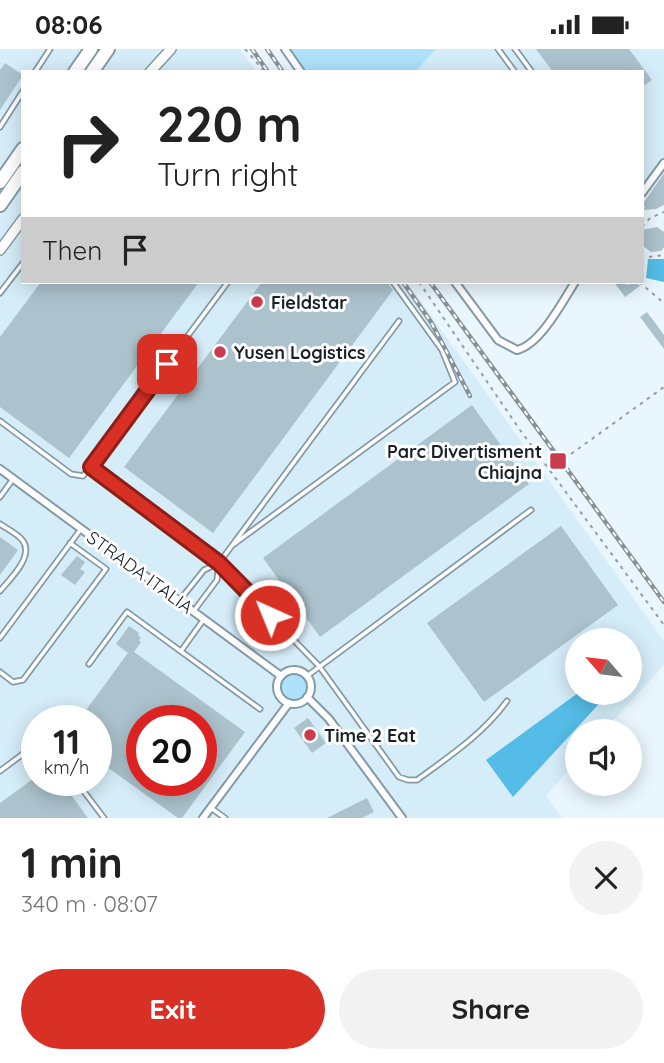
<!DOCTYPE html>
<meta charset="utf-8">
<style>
body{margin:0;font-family:Quicksand,sans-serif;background:#f2f2f2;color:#222;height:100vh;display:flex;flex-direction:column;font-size:26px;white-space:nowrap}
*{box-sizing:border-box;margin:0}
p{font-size:23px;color:#767676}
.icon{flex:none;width:38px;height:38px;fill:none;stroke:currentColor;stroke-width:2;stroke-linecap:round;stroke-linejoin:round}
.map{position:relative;height:769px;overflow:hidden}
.side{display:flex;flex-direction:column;background:#fff;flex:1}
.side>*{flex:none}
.banner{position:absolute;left:21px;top:21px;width:623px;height:214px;border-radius:0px;box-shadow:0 4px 18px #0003;background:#fff;color:#222;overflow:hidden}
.needle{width:46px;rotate:298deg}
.tools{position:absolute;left:565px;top:579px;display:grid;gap:14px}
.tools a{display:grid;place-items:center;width:77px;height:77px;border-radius:50%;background:#fff;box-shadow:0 4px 18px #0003;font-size:35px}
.speed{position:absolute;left:21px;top:656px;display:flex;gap:14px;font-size:35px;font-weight:700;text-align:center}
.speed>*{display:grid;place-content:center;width:91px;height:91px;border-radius:50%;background:#fff;box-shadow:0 4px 18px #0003;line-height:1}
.speed small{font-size:18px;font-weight:400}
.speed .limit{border:10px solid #d22;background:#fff;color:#111}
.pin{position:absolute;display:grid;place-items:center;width:60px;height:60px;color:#fff;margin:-30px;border-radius:14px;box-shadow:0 4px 10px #0006}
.me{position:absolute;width:77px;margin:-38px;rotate:316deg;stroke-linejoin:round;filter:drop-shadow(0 0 5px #0008)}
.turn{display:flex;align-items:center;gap:24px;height:147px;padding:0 21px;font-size:32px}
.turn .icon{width:91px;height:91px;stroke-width:2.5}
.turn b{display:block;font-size:49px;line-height:60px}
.then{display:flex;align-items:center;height:66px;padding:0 21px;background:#0003;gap:14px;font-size:26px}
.round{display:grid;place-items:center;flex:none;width:74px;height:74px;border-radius:37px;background:#f2f2f2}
.overview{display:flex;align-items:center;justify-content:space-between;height:119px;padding:0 21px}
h1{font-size:42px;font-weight:700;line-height:52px}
.button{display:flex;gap:14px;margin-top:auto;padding:14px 21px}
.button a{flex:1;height:80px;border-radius:42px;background:#d93025;color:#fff;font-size:28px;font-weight:700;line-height:80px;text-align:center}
.button a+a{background:#f2f2f2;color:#222}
.status{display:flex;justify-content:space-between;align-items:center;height:49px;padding:0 35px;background:#fff;direction:ltr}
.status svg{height:19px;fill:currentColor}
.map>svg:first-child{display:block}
.built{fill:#d5edf9;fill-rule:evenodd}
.green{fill:#ade2fa}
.water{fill:#54bce6}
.building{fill:#acc2cc;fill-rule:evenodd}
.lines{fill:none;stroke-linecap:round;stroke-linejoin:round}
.service-casing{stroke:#859aa4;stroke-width:7}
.minor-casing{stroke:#859aa4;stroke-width:10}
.secondary-casing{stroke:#859aa4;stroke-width:12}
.motorway-casing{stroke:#859aa4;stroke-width:16}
.path{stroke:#939ea4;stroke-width:2;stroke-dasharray:3.5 5;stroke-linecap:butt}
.service{stroke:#fff;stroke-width:3.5}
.minor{stroke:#fff;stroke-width:6}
.secondary{stroke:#fff;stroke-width:9}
.motorway{stroke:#fff;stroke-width:12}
.rail-casing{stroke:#869196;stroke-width:4.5}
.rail{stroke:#fff;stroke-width:2;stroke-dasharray:5;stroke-linecap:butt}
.route-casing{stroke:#8d1f18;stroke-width:18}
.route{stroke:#d93025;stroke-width:12}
.poi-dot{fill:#cb3b4e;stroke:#fff;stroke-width:2.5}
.labels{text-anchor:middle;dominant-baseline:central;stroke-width:6;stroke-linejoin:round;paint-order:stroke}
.poi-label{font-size:18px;font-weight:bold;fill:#192125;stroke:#fff;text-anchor:start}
.street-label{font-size:18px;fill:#192125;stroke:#fff}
</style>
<div class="status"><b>08:06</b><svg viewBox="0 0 49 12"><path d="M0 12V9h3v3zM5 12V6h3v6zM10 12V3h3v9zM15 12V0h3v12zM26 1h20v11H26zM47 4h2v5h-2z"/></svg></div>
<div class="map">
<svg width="664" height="769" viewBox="0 0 664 769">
<rect width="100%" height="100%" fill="#e9f6fd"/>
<g class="built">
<path d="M0,0h240l17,23h-234v210h384l257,359v24l-60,66h-26l-1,29 -31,36 16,22h-562zM578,592h52v52h-52zM37,672h59v60h-59zM142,672h59v60h-59z"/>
<polygon points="436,0 664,0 664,108 642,136 642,23 415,23"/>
</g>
<g class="green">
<polygon points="285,0 436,0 415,23 301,23"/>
<circle cx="294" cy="638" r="17"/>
</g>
<g class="water">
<polygon points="648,210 664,210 664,233 646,229"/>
<polygon points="578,644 609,644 513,748 486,711"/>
</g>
<g class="building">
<polygon points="536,0 629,0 652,31 642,38 642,23 553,23"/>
<polygon points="5,14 23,26 0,61 0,21"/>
<polygon points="664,124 664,156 656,160 643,161 645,158 642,156"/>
<polygon points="657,178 664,183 664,198 661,202 651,203 643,197 642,181"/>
<polygon points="41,233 199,233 69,409 0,358 0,288"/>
<polygon points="262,233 387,233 393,241 213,484 124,418"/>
<polygon points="614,233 624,233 627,236 636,233 640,237 625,248"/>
<polygon points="647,263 664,286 664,300 640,268"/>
<polygon points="472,356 529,435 320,588 263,509"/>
<polygon points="561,477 618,556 484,653 427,574"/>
<polygon points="0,488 18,501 0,526"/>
<polygon points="77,507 85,513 80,520 85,523 75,536 61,526"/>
<path d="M129,577l10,7 -1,2 3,3 -2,2 2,2 -7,10 111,80 -63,86h-4l-82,-59v-38h-18l50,-68 -12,-9zM142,672h59v60h-59z"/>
<polygon points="308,669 326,694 312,704 294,679"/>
<polygon points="37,727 37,732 61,732 88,769 0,769 0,754"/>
<polygon points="367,749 374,763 362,769 327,769"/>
</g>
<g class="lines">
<defs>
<g id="service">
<polyline points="498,0 515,23"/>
<polyline points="515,0 532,23"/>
<polyline points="35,23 50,0"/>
<polyline points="0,78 23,42"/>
<polyline points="0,244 23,214"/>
<polyline points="0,372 71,425 83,427 228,233"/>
<path d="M91,418l128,96 100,103 80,111 9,3h9c33,-24 66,-46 90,-79"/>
<polyline points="0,448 13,430"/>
<path d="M0,475c7,5 18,10 23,17 11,16 -14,39 -23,50"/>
<polyline points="234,495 455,333 442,301 393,233"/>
<polyline points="179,552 204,521 219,514 399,272"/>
<polyline points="193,563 217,531 219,514"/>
<polyline points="0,589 81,480"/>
<polyline points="181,602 204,570"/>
<polyline points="89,615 127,563 260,660"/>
<polyline points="0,623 13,633 23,631 106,520 70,494"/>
<polyline points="307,627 531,461"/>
<polyline points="0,722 27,702 37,698"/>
<polyline points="76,732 104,769"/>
<polyline points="211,759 225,769"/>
</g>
<g id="minor">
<polyline points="285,0 301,23"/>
<polyline points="642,144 664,114"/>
<path d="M455,233l43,58 19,10c23,-5 46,-49 58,-68"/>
<polyline points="0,420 281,627"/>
<circle cx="294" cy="638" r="17"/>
<polyline points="307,648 329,670 402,769"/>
<polyline points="203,769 289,654"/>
</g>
<g id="secondary">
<polyline points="150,23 171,0"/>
<polyline points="0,201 23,170"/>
</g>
<g id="motorway">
<polyline points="75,23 91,0"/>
<polyline points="92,23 108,0"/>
<polyline points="0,133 23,100"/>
<polyline points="0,156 23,123"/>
</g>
</defs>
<use href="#service" class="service-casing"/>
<use href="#minor" class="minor-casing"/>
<use href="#secondary" class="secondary-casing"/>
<use href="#motorway" class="motorway-casing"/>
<g class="path">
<polyline points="245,0 265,23"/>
<polyline points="642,178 650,169 664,163"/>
<polyline points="649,208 664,206"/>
<polyline points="419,233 520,381 664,576"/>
<polyline points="639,233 664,254"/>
<polyline points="571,405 664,338"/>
</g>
<use href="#service" class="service"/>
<use href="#minor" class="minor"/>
<use href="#secondary" class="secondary"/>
<use href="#motorway" class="motorway"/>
<defs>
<g id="rail">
<polyline points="252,0 268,23"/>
<polyline points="267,0 283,23"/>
<polyline points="403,233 431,273 470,347"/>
<polyline points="430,233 664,553"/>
</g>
</defs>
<use href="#rail" class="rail-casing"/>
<use href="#rail" class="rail"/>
</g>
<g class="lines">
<defs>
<polyline id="route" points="167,315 91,418 219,514 270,566"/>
</defs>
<use href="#route" class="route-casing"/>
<use href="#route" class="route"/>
</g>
<g class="poi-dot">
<circle cx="257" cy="253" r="7"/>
<circle cx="220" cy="303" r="7"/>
<rect x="549" y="403" width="18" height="18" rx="3.5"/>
<circle cx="310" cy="686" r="7"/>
</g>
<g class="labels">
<g class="poi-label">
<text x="271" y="253">Fieldstar</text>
<text x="234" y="303">Yusen Logistics</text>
<text x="542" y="402" text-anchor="end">Parc Divertisment<tspan x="542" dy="21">Chiajna</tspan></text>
<text x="324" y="686">Time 2 Eat</text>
</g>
<g class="street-label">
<text transform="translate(140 523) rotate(36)">STRADA ITALIA</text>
</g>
</g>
</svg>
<div class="tools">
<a><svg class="needle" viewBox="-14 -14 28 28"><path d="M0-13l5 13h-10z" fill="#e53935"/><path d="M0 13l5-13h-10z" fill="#767676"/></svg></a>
<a><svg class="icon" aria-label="sound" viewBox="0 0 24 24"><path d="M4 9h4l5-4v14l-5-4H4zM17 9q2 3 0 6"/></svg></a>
</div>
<div class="speed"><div>11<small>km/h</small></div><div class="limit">20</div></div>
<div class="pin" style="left:167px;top:315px;background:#d93025"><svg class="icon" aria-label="arrive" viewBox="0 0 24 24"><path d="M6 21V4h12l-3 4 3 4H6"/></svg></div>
<svg class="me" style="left:270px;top:566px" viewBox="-20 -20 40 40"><circle r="17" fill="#d93025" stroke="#fff" stroke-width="3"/><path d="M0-11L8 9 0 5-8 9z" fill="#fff"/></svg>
<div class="banner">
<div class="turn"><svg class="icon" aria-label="right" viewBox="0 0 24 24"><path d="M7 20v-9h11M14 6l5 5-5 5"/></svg><div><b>220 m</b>Turn right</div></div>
<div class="then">Then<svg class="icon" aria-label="arrive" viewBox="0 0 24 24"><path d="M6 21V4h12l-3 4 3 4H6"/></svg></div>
</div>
</div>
<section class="side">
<div class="overview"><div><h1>1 min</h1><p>340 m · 08:07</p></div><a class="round"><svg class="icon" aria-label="close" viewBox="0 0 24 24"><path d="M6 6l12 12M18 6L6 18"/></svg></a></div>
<div class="button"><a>Exit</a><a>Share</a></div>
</section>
